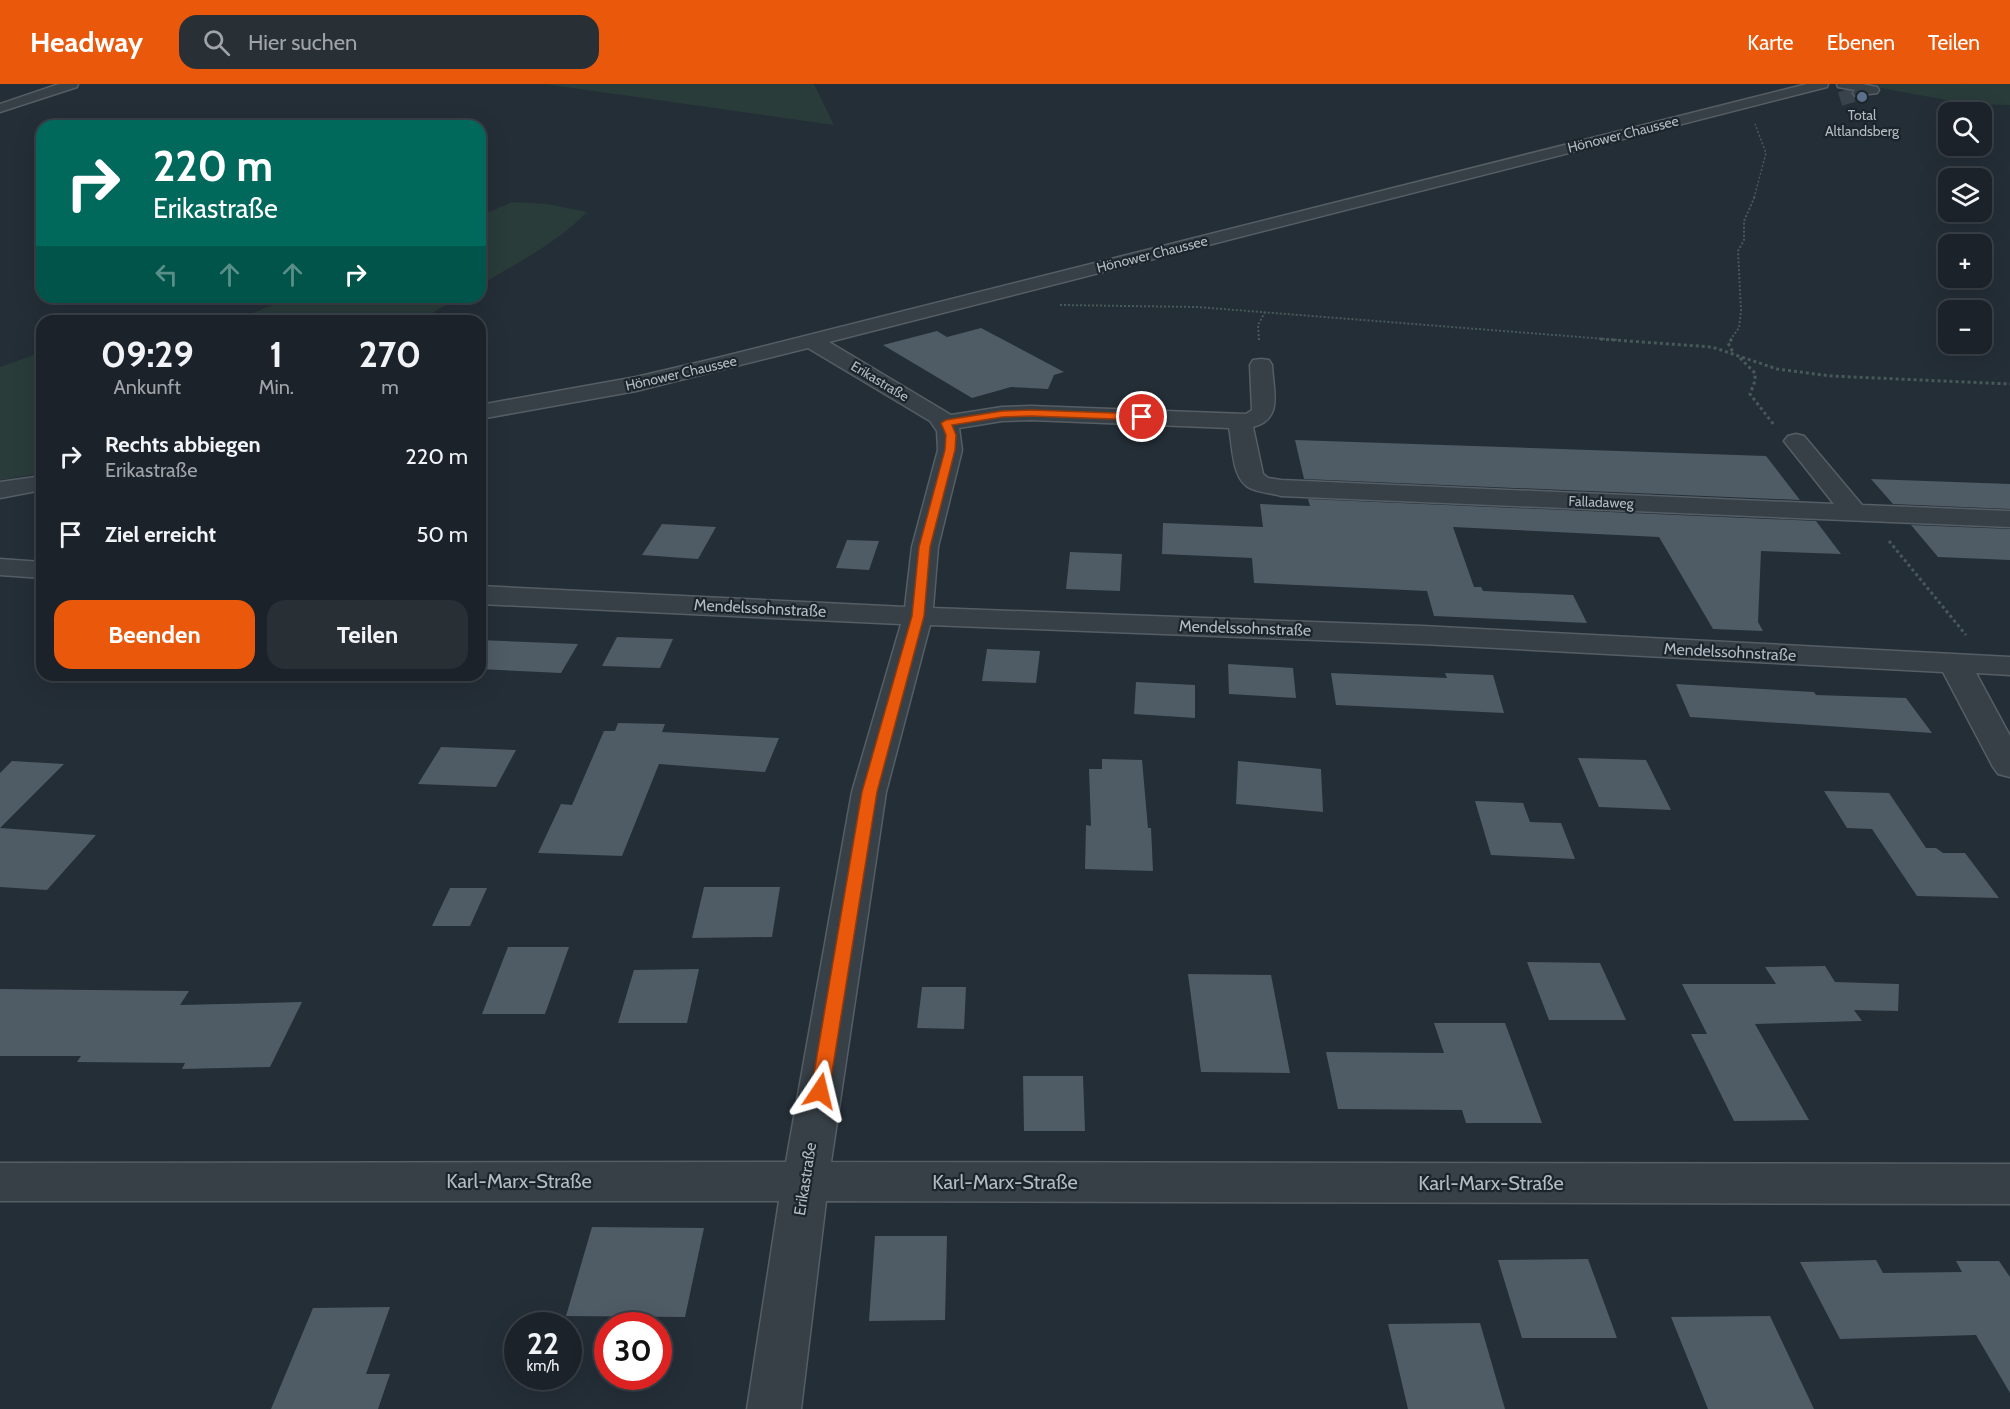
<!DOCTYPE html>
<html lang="de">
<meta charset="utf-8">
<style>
body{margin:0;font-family:Cabin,sans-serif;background:#282f35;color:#f1f3f6;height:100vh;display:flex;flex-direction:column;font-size:22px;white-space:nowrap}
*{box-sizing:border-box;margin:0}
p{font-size:20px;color:#a0a4a8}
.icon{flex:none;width:33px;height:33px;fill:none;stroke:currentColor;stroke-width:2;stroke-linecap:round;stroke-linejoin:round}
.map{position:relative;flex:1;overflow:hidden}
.panel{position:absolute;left:36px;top:231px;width:450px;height:366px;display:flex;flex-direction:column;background:#1b2229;border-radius:18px;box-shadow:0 6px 24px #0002,0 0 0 2px #393f46}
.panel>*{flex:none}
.guide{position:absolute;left:36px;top:36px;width:450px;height:183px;border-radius:18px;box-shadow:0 6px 24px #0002,0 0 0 2px #393f46;background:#00695c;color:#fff;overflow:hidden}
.controls{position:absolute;left:1938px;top:18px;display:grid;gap:12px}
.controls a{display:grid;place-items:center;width:54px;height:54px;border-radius:12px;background:#1b2229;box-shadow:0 6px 24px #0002,0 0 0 2px #393f46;font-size:30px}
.speed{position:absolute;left:504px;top:1228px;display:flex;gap:12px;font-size:30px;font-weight:700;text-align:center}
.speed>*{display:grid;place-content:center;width:78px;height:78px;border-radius:50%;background:#1b2229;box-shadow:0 6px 24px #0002,0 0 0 2px #393f46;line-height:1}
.speed small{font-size:15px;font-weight:400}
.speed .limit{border:9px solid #d22;background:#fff;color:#111}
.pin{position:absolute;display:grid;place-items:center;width:51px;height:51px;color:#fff;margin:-26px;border:3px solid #fff;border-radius:50%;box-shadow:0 2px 6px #0007}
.me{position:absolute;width:66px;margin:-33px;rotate:10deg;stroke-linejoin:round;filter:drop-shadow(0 0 4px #0008)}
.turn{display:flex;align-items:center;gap:21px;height:126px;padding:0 18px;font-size:27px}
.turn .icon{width:78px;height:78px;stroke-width:2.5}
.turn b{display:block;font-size:42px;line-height:51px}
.lanes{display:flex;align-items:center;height:57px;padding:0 18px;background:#0003;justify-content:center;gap:30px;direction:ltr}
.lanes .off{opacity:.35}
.eta{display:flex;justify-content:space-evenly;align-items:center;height:102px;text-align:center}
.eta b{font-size:36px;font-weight:800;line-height:42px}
.primary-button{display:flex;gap:12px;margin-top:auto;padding:12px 18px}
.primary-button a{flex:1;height:69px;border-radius:18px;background:#ea580c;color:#fff;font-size:24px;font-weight:800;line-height:69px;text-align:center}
.primary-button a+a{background:#282f35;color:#f1f3f6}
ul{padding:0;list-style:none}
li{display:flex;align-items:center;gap:18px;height:78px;padding:0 18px}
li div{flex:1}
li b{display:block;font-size:22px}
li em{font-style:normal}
header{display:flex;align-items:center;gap:36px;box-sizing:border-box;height:84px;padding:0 30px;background:#ea580c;color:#fff}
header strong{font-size:28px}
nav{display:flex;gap:33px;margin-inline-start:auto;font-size:21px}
.search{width:420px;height:54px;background:#282f35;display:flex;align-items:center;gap:15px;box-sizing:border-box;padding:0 21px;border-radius:18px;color:#a0a4a8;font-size:22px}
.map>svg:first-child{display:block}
.green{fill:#293c3a}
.building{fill:#4f5b65}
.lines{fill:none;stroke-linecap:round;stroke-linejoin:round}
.minor-tunnel{stroke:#39434c;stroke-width:14;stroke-dasharray:14 8;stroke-linecap:butt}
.minor-casing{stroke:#555e65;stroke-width:3}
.path-far2{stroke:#475959;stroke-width:1.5;stroke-dasharray:2 2;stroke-linecap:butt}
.path-far1{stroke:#475959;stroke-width:2;stroke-dasharray:2 2;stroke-linecap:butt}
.path{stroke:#475959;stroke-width:3;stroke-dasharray:3 3;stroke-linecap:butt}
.minor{fill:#374047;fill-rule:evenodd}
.route{fill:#ea580c;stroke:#983908;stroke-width:1.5}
.service-dot{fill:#5c6f8a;stroke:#1c252c;stroke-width:2}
.labels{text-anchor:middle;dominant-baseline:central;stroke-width:4.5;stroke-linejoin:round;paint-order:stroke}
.far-poi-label{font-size:14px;fill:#b2bbc4;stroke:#1c252c}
.far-street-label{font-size:14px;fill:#b2bbc4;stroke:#1c252c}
.street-label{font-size:16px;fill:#b2bbc4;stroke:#1c252c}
.near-street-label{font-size:20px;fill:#b2bbc4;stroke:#1c252c}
</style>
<header>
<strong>Headway</strong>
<div class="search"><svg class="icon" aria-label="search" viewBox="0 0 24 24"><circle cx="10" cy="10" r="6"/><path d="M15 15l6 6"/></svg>Hier suchen</div>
<nav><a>Karte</a><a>Ebenen</a><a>Teilen</a></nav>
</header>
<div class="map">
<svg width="2010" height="1325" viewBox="0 0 2010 1325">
<rect width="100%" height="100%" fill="#242e37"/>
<g class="green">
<polygon points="544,0 814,0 834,41"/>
<polygon points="1859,0 2010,0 2010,21 1968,20"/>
<path d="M512,118l35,2 40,8c-30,31 -70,51 -107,73v-69z"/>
<polygon points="291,213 459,213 419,237 235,237"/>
<polygon points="42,268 42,389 0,396 0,283"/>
</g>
<g class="building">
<polygon points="981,244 1064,288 1054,291 1048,305 1011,303 972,314 883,261 937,247 947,253"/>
<polygon points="1295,356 1766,372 1800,416 1304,395"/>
<polygon points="1871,395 2010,400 2010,425 1893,420"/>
<polygon points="1308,415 1816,437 1841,470 1761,467 1758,538 1763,547 1713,545 1659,453 1453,443 1474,503 1481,503 1483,507 1573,511 1587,539 1434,532 1427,507 1254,499 1252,474 1162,470 1163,439 1263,443 1260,420 1310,422"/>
<polygon points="662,440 716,443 698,475 642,471"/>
<polygon points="1911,441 2010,445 2010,476 1938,473"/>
<polygon points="847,456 879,457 869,486 836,484"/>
<polygon points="1070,468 1122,470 1120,507 1066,505"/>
<polygon points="617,553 673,555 660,584 602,582"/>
<polygon points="480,556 578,560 561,589 480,585"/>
<polygon points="987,565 1040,567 1036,599 982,597"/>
<polygon points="1228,580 1293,584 1296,614 1229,610"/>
<polygon points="1331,589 1447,594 1445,589 1493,591 1504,629 1336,621"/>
<polygon points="1136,598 1195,601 1195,634 1134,630"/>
<polygon points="1676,600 1814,608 1816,611 1906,614 1932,649 1690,633"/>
<polygon points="618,639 665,640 662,648 779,654 765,688 659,680 622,772 538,769 561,720 572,721 604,647 615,647"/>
<polygon points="441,663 516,666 496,703 418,700"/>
<polygon points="1578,674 1646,676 1671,726 1599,723"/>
<polygon points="1102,675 1142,676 1148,744 1151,744 1153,787 1085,785 1086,741 1091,742 1089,685 1102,685"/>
<polygon points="12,677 64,680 0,744 0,689"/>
<polygon points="1238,677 1321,685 1323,728 1236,720"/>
<polygon points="1824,707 1889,709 1926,764 1936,764 1943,769 1965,769 1999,814 1917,812 1872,745 1847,744"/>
<polygon points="1475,717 1523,719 1530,738 1561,739 1575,775 1491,771"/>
<polygon points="0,744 96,751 47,806 0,803"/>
<polygon points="704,803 780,803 772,853 692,854"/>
<polygon points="450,804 487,804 470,842 432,842"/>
<polygon points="508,863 569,863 545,930 482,930"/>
<polygon points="1527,878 1600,879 1626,936 1549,936"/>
<polygon points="1825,882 1835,898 1899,900 1898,927 1854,926 1862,937 1755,940 1809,1036 1734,1037 1691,950 1707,950 1682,900 1776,900 1765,883"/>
<polygon points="699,885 687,939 618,939 634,886"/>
<polygon points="1188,890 1271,891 1290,989 1201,988"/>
<polygon points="922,903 966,903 964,945 917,944"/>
<polygon points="0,905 189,907 180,921 302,918 270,983 182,985 185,979 77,978 81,972 0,972"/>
<polygon points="1434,939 1505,939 1542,1039 1466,1039 1462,1026 1338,1025 1326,968 1444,969"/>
<polygon points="1023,992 1083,992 1085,1047 1024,1047"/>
<polygon points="592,1143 704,1144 685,1233 566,1232"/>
<polygon points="875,1152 947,1152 945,1236 869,1237"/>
<polygon points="1588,1175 1617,1254 1522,1254 1498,1176"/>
<polygon points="1876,1176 1883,1189 1962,1188 1956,1177 1999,1177 2010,1193 2010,1309 1976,1251 1840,1255 1800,1178"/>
<polygon points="390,1223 366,1290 390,1290 378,1325 271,1325 313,1224"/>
<polygon points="1770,1232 1814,1325 1708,1325 1671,1233"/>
<polygon points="1480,1239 1505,1325 1408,1325 1388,1240"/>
</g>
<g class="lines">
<polyline class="minor-tunnel" points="1840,15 1860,9"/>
<defs>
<g id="minor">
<polygon points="59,0 78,0 77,3 0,28 0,20"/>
<path d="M1807,0h21l-1,3 -998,255 122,73 51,-8 29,-1 215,8 6,-4 -2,-45 3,-5 8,-1 8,1 3,5c1,25 12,54 -19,62l10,47 5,4 13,2 553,24 -50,-63 4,-5 8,-2 8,2 58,69 148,6v16l-729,-31c-9,-3 -20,-3 -29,-7 -21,-8 -19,-43 -23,-61l-198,-8 -29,1 -43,7 3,22 -24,97 -5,61 489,18 588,31v18l-34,-2 34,63v41l-12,-3 -5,-7 -50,-95 -521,-28 -492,-19 -44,167 -55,370 1179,2v40l-1184,-3 -25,208h-54l32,-208h-779v-38l786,-1 66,-370 49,-168 -421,-20v-18l425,21 7,-60 26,-97 -1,-19 -7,-10 -122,-73 -172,43 -156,28v-14l156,-28 77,-18z"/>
<polygon points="1837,0 1862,0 1877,3 1879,6 1877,9 1855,12 1853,9 1855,6 1838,3"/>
<polygon points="42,392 42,406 0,414 0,398"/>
<polygon points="0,475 42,478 42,494 0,491"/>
</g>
</defs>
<use href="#minor" class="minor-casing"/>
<polyline class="path-far2" points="1754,114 1766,69 1755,40"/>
<g class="path-far1">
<polyline points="1060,221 1197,223 1618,256"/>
<polyline points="1259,256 1258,241 1265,228"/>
<polyline points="1730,256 1739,244 1741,227 1738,167 1744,156 1744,137 1755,112"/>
</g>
<g class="path">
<polyline points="1600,255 1712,263 1777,285 1831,292 2010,300"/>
<polyline points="1732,255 1728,259 1734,270"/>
<polyline points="1740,274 1755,289 1755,297 1750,310 1774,341"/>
<polyline points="1889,457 1966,551"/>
</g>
<use href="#minor" class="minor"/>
</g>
<polygon class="route" points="1031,326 1142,330 1147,333 1142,336 1031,332 1002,333 952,341 956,351 955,366 930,463 924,532 877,708 829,1007 826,1012 820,1015 814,1012 811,1007 862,708 912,532 919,463 945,366 946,351 941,339 946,336 1002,327"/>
<circle class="service-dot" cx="1862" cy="13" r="6"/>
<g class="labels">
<g class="far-poi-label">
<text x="1862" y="31">Total<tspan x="1862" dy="16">Altlandsberg</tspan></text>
</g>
<g class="far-street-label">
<text transform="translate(1623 50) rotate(-14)">Hönower Chaussee</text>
<text transform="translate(1152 170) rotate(-14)">Hönower Chaussee</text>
<text transform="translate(681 289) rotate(-13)">Hönower Chaussee</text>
<text transform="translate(880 297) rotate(31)">Erikastraße</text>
<text transform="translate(1601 418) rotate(2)">Falladaweg</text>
</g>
<g class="street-label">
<text transform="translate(760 524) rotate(3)">Mendelssohnstraße</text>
<text transform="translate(1245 544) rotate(2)">Mendelssohnstraße</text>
<text transform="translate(1730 568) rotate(3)">Mendelssohnstraße</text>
<text transform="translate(805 1095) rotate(-81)">Erikastraße</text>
</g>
<g class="near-street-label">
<text x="519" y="1097">Karl-Marx-Straße</text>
<text x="1005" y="1098">Karl-Marx-Straße</text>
<text x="1491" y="1099">Karl-Marx-Straße</text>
</g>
</g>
</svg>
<div class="controls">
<a><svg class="icon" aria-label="search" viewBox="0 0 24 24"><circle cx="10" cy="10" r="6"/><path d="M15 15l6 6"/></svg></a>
<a><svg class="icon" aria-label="layers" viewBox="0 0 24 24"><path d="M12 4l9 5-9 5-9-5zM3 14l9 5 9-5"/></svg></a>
<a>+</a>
<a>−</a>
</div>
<div class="speed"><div>22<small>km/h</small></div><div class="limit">30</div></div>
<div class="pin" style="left:1142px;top:333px;background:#d93025"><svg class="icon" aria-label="arrive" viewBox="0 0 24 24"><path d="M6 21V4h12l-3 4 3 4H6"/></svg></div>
<svg class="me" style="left:820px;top:1007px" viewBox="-20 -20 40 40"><path d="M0-17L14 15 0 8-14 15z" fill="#ea580c" stroke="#fff" stroke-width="4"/></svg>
<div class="guide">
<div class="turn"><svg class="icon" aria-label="right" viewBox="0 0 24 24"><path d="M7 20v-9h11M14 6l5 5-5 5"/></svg><div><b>220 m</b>Erikastraße</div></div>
<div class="lanes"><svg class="icon off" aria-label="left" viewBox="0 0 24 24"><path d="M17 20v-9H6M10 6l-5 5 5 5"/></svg><svg class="icon off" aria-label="ahead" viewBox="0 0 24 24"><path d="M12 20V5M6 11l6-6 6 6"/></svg><svg class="icon off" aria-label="ahead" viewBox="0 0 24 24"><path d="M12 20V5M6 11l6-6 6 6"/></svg><svg class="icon" aria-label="right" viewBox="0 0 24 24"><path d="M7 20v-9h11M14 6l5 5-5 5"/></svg></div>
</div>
<section class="panel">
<div class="eta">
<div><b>09:29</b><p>Ankunft</p></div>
<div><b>1</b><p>Min.</p></div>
<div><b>270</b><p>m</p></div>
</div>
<ul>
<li><svg class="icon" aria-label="right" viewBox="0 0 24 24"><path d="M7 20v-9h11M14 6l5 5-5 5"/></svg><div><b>Rechts abbiegen</b><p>Erikastraße</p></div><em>220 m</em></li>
<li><svg class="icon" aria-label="arrive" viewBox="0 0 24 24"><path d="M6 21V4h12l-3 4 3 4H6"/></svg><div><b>Ziel erreicht</b></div><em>50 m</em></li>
</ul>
<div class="primary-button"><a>Beenden</a><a>Teilen</a></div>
</section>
</div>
